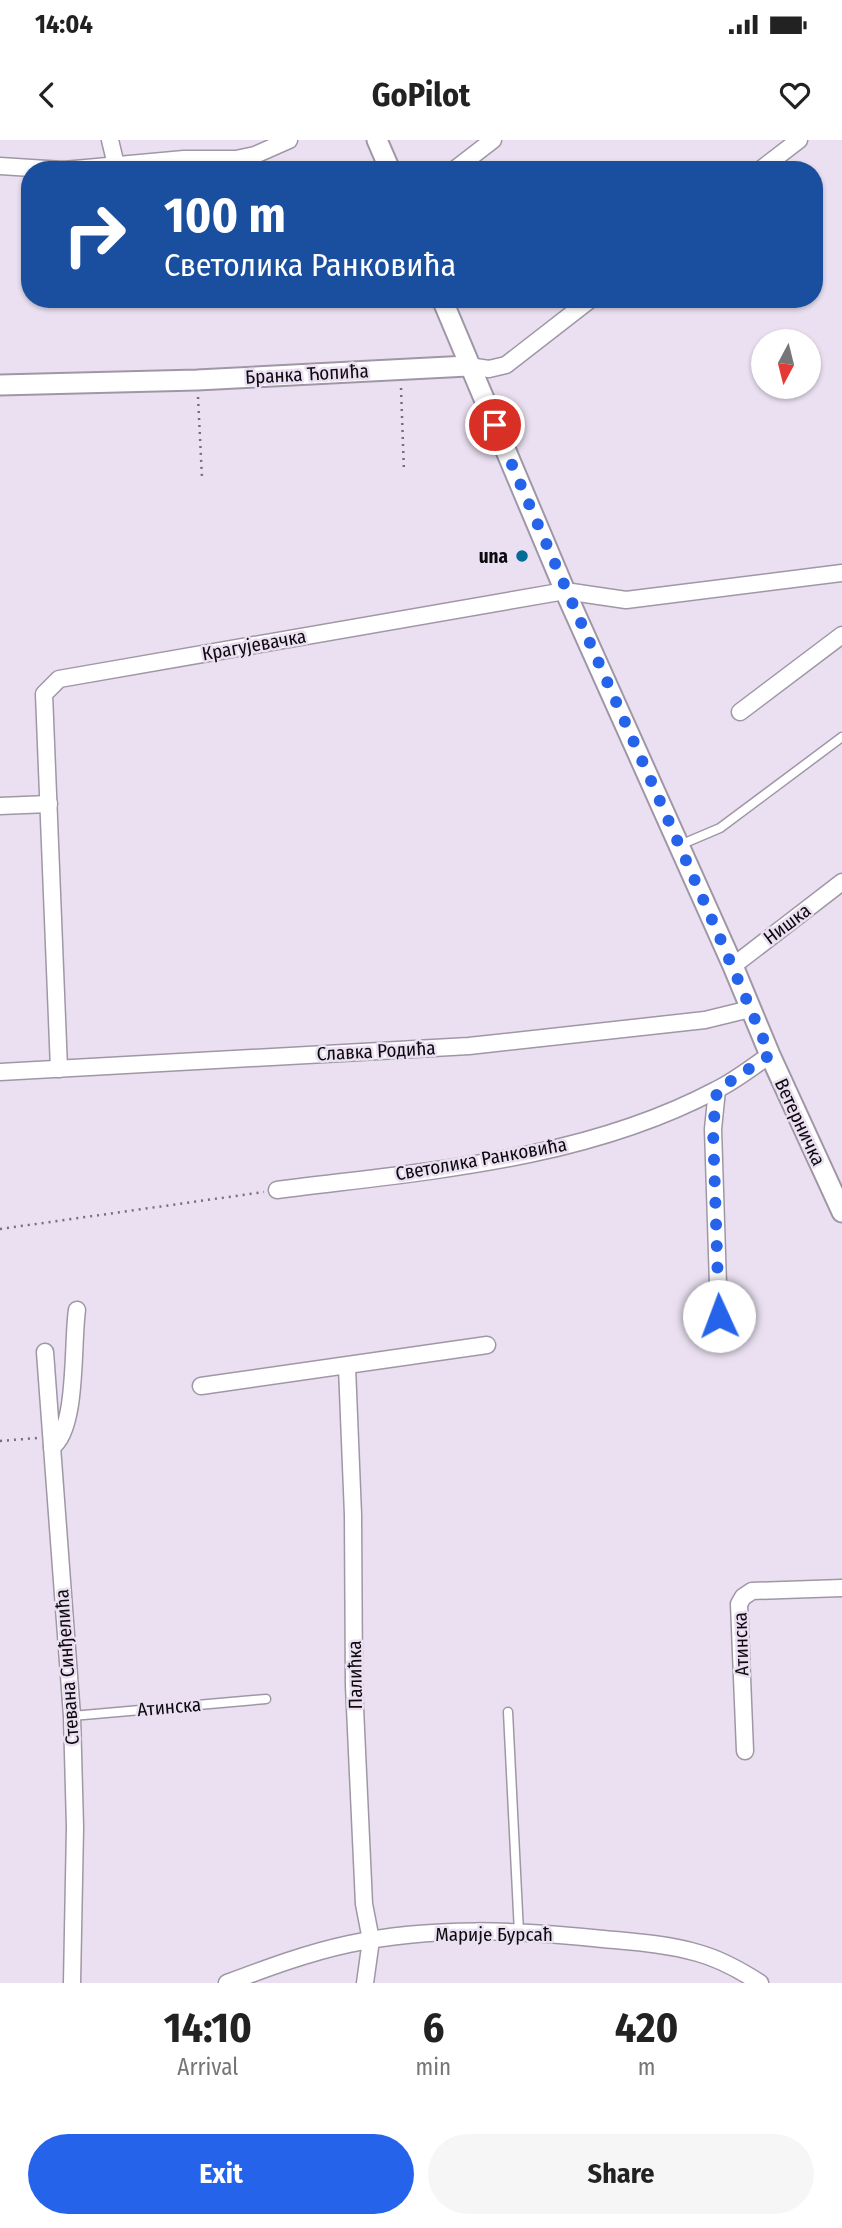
<!DOCTYPE html>
<meta charset="utf-8">
<style>
body{margin:0;font-family:"Fira Sans Condensed",sans-serif;background:#f6f6f6;color:#222;height:100vh;display:flex;flex-direction:column;font-size:26px;white-space:nowrap}
*{box-sizing:border-box;margin:0}
p{font-size:23px;color:#767676}
.icon{flex:none;width:38px;height:38px;fill:none;stroke:currentColor;stroke-width:2;stroke-linecap:round;stroke-linejoin:round}
.map{position:relative;height:1843px;overflow:hidden}
.drawer{display:flex;flex-direction:column;background:#fff;flex:1}
.drawer>*{flex:none}
.banner{position:absolute;left:21px;top:21px;width:802px;height:147px;border-radius:28px;box-shadow:0 2px 5px #0004;background:#1a4fa0;color:#fff;overflow:hidden}
.needle{width:46px;rotate:187deg}
.buttons{position:absolute;left:751px;top:189px;display:grid;gap:14px}
.buttons a{display:grid;place-items:center;width:70px;height:70px;border-radius:50%;background:#fff;box-shadow:0 2px 5px #0004;font-size:35px}
.pin{position:absolute;display:grid;place-items:center;width:60px;height:60px;color:#fff;margin:-30px;border:4px solid #fff;border-radius:50%;box-shadow:0 2px 7px #0007}
.me{position:absolute;width:77px;margin:-38px;rotate:358deg;stroke-linejoin:round;filter:drop-shadow(0 0 5px #0008)}
.turn{display:flex;align-items:center;gap:24px;height:147px;padding:0 28px;font-size:32px}
.turn .icon{width:91px;height:91px;stroke-width:2.5}
.turn b{display:block;font-size:49px;line-height:60px}
.eta{display:flex;justify-content:space-evenly;align-items:center;height:119px;text-align:center}
.eta b{font-size:42px;font-weight:700;line-height:49px}
.cta{display:flex;gap:14px;margin-top:auto;padding:14px 28px}
.cta a{flex:1;height:80px;border-radius:42px;background:#2563eb;color:#fff;font-size:28px;font-weight:700;line-height:80px;text-align:center}
.cta a+a{background:#f6f6f6;color:#222}
.status{display:flex;justify-content:space-between;align-items:center;height:49px;padding:0 35px;background:#fff;direction:ltr}
.status svg{height:19px;fill:currentColor}
header{display:flex;justify-content:space-between;align-items:center;height:91px;padding:0 28px;background:#fff;font-size:32px;font-weight:700}
.map>svg:first-child{display:block}
.lines{fill:none;stroke-linecap:round;stroke-linejoin:round}
.service-casing{stroke:#a097a6;stroke-width:11}
.minor-casing{stroke:#a097a6;stroke-width:19}
.tertiary-casing{stroke:#a097a6;stroke-width:23}
.path{stroke:#756e79;stroke-width:2.5;stroke-dasharray:2 5;stroke-linecap:butt}
.service{stroke:#fff;stroke-width:8}
.minor{stroke:#fff;stroke-width:16}
.tertiary{stroke:#fff;stroke-width:19}
.route{stroke:#2563eb;stroke-width:12;stroke-dasharray:0 21.6}
.poi-dot{fill:#036c99;stroke:#eae0f1;stroke-width:2.5}
.labels{text-anchor:middle;dominant-baseline:central;stroke-width:5;stroke-linejoin:round;paint-order:stroke}
.street-label{font-size:19px;fill:#0d0a0f;stroke:#eae0f1}
.poi-label{font-size:19px;font-weight:bold;fill:#0d0a0f;stroke:#eae0f1;text-anchor:end}
</style>
<div class="status"><b>14:04</b><svg viewBox="0 0 49 12"><path d="M0 12V9h3v3zM5 12V6h3v6zM10 12V3h3v9zM15 12V0h3v12zM26 1h20v11H26zM47 4h2v5h-2z"/></svg></div>
<header><svg class="icon" aria-label="back" viewBox="0 0 24 24"><path d="M15 5l-7 7 7 7"/></svg>GoPilot<svg class="icon" aria-label="heart" viewBox="0 0 24 24"><path d="M12 20l-8-8c-3-5 5-10 8-4 3-6 11-1 8 4z"/></svg></header>
<div class="map">
<svg width="842" height="1843" viewBox="0 0 842 1843">
<rect width="100%" height="100%" fill="#eae0f1"/>
<g class="lines">
<defs>
<g id="service">
<polyline points="680,705 720,688 842,597"/>
<polyline points="508,1572 519,1793"/>
<polyline points="72,1576 266,1559"/>
</g>
<g id="minor">
<polyline points="110,0 116,25"/>
<polyline points="0,26 63,30"/>
<polyline points="64,30 184,19 236,19 255,15 289,0"/>
<polyline points="454,30 493,0"/>
<polyline points="760,30 799,0"/>
<polyline points="468,226 489,229 506,225 591,159"/>
<polyline points="740,572 842,495"/>
<polyline points="0,666 49,664"/>
<polyline points="733,826 842,742"/>
<polyline points="59,929 44,554 59,539 565,451 626,460 842,433"/>
<polyline points="0,932 469,906 705,880 750,869"/>
<polyline points="717,950 713,989 719,1176"/>
<path d="M277,1050c148,-19 305,-29 439,-100 19,-9 36,-23 54,-35"/>
<polyline points="45,1212 72,1576 75,1687 72,1843"/>
<polyline points="347,1227 353,1375 354,1546 364,1764 371,1800 365,1843"/>
<polyline points="201,1246 487,1205"/>
<path d="M52,1307c26,-18 20,-105 25,-137"/>
<polyline points="745,1611 739,1464 743,1457 752,1451 842,1448"/>
<path d="M227,1843c40,-15 80,-30 122,-39 82,-18 171,-14 254,-5 32,3 64,5 95,14 22,6 42,17 62,30"/>
</g>
<g id="tertiary">
<polyline points="377,0 390,30"/>
<polyline points="442,159 565,451 733,826 770,915 842,1072"/>
<polyline points="0,245 197,240 468,226"/>
</g>
</defs>
<use href="#service" class="service-casing"/>
<use href="#minor" class="minor-casing"/>
<use href="#tertiary" class="tertiary-casing"/>
<g class="path">
<polyline points="401,248 404,332"/>
<polyline points="198,257 202,338"/>
<polyline points="0,1089 264,1052"/>
<polyline points="0,1301 37,1298"/>
</g>
<use href="#service" class="service"/>
<use href="#minor" class="minor"/>
<use href="#tertiary" class="tertiary"/>
</g>
<g class="lines">
<path class="route" d="M495,285c90,211 186,419 275,630l-53,35 -4,39 6,187"/>
</g>
<circle class="poi-dot" cx="522" cy="416" r="7"/>
<g class="labels">
<g class="street-label">
<text transform="translate(307 234) rotate(-3)">Бранка Ћопића</text>
<text transform="translate(254 505) rotate(-10)">Крагујевачка</text>
<text transform="translate(787 784) rotate(-37)">Нишка</text>
<text transform="translate(376 911) rotate(-3)">Славка Родића</text>
<text transform="translate(800 982) rotate(65)">Ветерничка</text>
<text transform="translate(481 1019) rotate(-10)">Светолика Ранковића</text>
<text transform="translate(741 1504) rotate(-92)">Атинска</text>
<text transform="translate(67 1527) rotate(-94)">Стевана Синђелића</text>
<text transform="translate(355 1535) rotate(-91)">Палићка</text>
<text transform="translate(169 1567) rotate(-5)">Атинска</text>
<text x="494" y="1794">Марије Бурсаћ</text>
</g>
<g class="poi-label">
<text x="508" y="416">una</text>
</g>
</g>
</svg>
<div class="buttons">
<a><svg class="needle" viewBox="-14 -14 28 28"><path d="M0-13l5 13h-10z" fill="#e53935"/><path d="M0 13l5-13h-10z" fill="#767676"/></svg></a>
</div>
<div class="pin" style="left:495px;top:285px;background:#d93025"><svg class="icon" aria-label="arrive" viewBox="0 0 24 24"><path d="M6 21V4h12l-3 4 3 4H6"/></svg></div>
<svg class="me" style="left:719px;top:1176px" viewBox="-20 -20 40 40"><circle r="19" fill="#fff"/><path d="M0-13L10 11 0 6-10 11z" fill="#2563eb"/></svg>
<div class="banner">
<div class="turn"><svg class="icon" aria-label="right" viewBox="0 0 24 24"><path d="M7 20v-9h11M14 6l5 5-5 5"/></svg><div><b>100 m</b>Светолика Ранковића</div></div>
</div>
</div>
<section class="drawer">
<div class="eta">
<div><b>14:10</b><p>Arrival</p></div>
<div><b>6</b><p>min</p></div>
<div><b>420</b><p>m</p></div>
</div>
<div class="cta"><a>Exit</a><a>Share</a></div>
</section>
